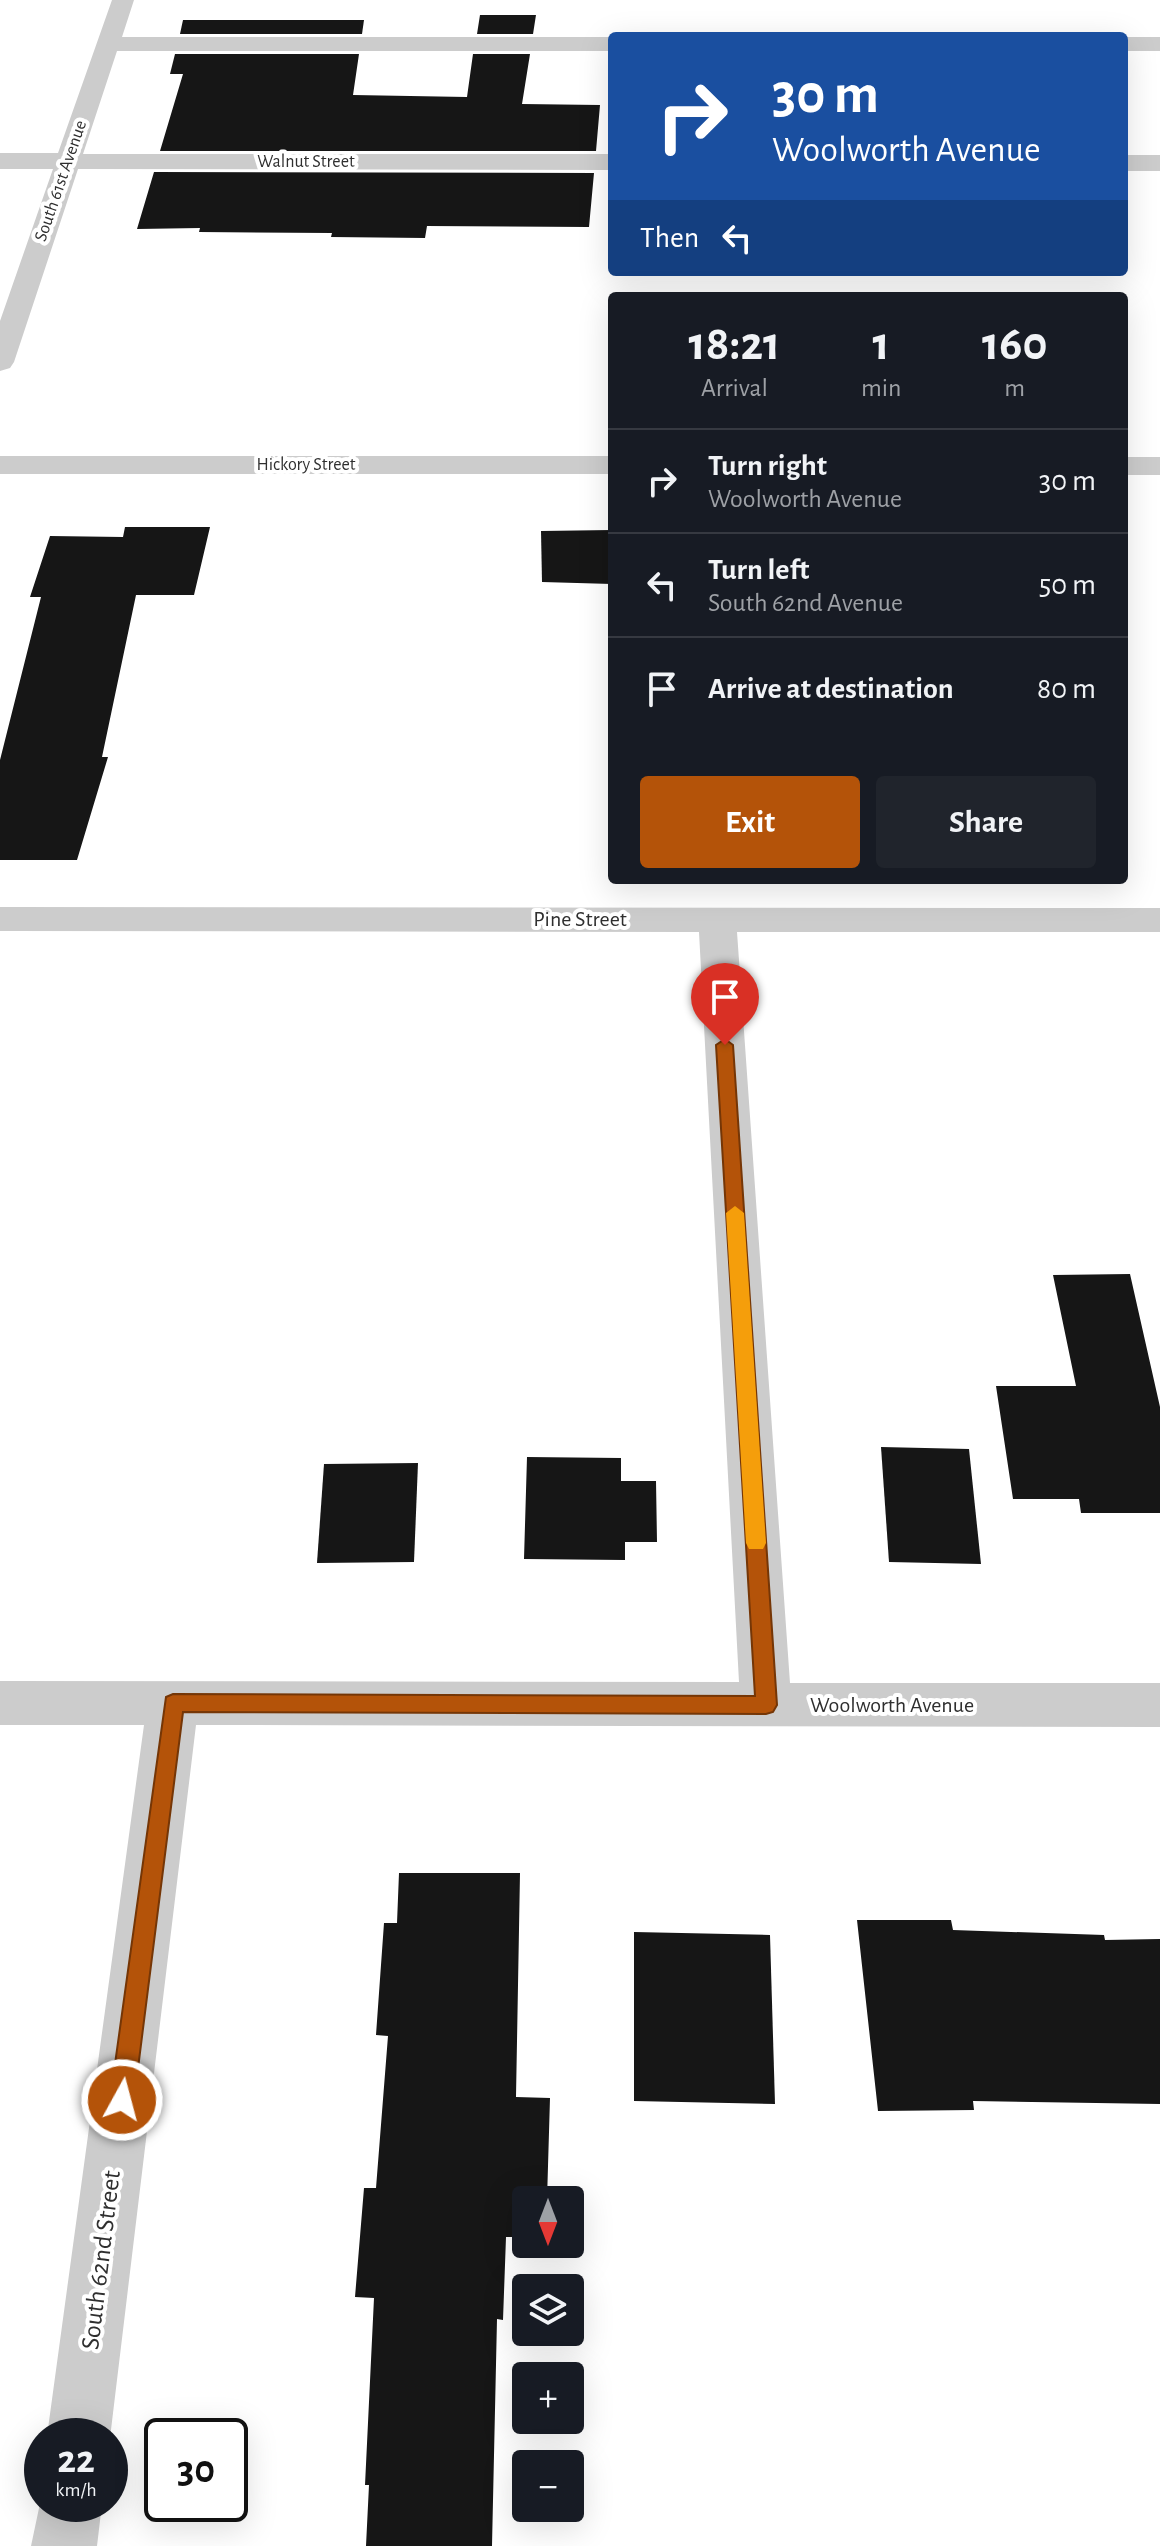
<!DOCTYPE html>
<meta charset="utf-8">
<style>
body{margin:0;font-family:"Alegreya Sans",sans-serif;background:#20242c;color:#f1f3f6;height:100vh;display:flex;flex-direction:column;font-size:30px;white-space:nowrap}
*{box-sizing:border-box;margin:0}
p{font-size:26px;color:#9ea1a6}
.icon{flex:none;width:44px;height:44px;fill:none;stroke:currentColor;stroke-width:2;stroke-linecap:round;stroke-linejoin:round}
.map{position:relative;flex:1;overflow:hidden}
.drawer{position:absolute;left:608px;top:292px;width:520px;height:592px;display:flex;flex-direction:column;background:#171b24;border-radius:8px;box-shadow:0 8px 32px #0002}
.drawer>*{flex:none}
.hud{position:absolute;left:608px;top:32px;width:520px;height:244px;border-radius:8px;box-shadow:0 8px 32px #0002;background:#1a4fa0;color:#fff;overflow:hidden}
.needle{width:52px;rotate:180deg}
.fabs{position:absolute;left:512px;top:2186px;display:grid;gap:16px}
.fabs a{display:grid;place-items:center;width:72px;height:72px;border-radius:8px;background:#171b24;box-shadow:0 8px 32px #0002;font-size:40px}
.speed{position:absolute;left:24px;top:2418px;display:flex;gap:16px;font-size:40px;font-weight:700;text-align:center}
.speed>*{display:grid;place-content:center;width:104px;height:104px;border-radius:50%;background:#171b24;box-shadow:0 8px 32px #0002;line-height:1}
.speed small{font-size:20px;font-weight:400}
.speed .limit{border:4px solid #111;border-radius:12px;background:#fff;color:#111}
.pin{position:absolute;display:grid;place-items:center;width:68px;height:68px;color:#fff;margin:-82px -34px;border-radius:50% 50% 50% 0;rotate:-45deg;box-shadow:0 0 8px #0007}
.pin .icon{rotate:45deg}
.me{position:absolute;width:88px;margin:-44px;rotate:7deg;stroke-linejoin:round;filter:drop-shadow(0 0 6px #0008)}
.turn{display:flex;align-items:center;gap:28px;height:168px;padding:0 32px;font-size:36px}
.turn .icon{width:104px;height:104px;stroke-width:2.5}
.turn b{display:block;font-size:56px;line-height:68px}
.then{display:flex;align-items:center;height:76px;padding:0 32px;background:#0003;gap:16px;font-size:30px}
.eta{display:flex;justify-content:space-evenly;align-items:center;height:136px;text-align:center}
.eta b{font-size:48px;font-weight:700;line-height:56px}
.button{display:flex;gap:16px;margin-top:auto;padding:16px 32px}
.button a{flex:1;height:92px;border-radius:8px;background:#b45309;color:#fff;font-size:32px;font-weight:700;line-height:92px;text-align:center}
.button a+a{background:#20242c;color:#f1f3f6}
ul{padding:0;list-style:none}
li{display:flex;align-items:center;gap:24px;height:104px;padding:0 32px;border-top:2px solid #363941}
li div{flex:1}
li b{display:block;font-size:30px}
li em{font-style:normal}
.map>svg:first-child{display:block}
.building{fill:#161616}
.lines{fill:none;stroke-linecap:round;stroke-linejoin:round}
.minor{fill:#ccc;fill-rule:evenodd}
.route{fill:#b45309;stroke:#753606;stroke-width:2}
.slow{fill:#f59e0b}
.labels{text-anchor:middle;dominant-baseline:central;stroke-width:8;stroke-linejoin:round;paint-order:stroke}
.far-street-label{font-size:18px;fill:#2f2f2f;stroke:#fff}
.street-label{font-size:22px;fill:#2f2f2f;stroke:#fff}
.near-street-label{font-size:26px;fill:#2f2f2f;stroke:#fff}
</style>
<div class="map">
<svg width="1160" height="2546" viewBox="0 0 1160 2546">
<rect width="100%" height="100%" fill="#fff"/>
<g class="building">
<polygon points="480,15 536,15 533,34 477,34"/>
<polygon points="183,20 364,20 362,34 180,34"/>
<polygon points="175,54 359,54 353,95 467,97 473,54 530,54 522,104 600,105 596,151 160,151 183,74 170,74"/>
<polygon points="154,172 594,173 589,227 427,226 425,238 331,237 332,233 199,232 200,228 137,229"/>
<polygon points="125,527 210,527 194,595 136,595 102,757 108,757 77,860 0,860 0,760 41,597 30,597 50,536 123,537"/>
<polygon points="612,530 612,584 542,582 541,531"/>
<polygon points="1130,1274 1160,1407 1160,1513 1081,1513 1079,1499 1013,1499 996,1386 1076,1386 1053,1275"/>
<polygon points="881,1447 969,1449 981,1564 889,1562"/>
<polygon points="527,1457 621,1458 621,1481 656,1481 657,1542 625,1542 625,1560 524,1559"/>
<polygon points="418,1463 414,1562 317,1563 324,1464"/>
<polygon points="399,1873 520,1873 516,2097 550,2098 547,2200 526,2200 526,2237 506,2237 503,2320 497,2319 492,2546 366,2546 369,2485 365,2485 374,2298 355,2297 364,2188 376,2188 388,2036 376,2035 384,1923 397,1923"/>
<polygon points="857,1920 951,1920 953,1930 1104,1935 1105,1940 1160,1939 1160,2104 973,2101 974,2110 878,2111"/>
<polygon points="634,1932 770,1935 775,2104 634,2101"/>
</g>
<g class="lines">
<g class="minor">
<polygon points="112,0 134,0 122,37 612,37 612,51 117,51 83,154 612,154 612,170 78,169 14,362 10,368 0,371 0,321 53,169 0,169 0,153 58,153"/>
<rect x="1124" y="37" width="36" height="14"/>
<rect x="1124" y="155" width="36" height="16"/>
<rect x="0" y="456" width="612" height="18"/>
<rect x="1124" y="457" width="36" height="18"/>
<polygon points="0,907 1160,908 1160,932 737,932 790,1683 1160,1683 1160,1727 196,1725 110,2438 47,2436 144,1725 0,1725 0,1681 739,1682 699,932 0,931"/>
<polygon points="42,2494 42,2504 102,2504 97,2546 31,2546"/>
</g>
</g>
<polygon class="route" points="725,1039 733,1045 777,1705 773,1712 766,1714 183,1712 134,2100 130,2108 122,2112 114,2108 110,2100 166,1697 173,1694 755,1696 716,1045"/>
<polygon class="slow" points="735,1206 744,1213 766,1543 763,1549 749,1549 746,1543 726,1213"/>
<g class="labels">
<g class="far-street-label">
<text x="306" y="162">Walnut Street</text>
<text transform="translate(61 181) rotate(-71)">South 61st Avenue</text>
<text x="306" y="465">Hickory Street</text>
</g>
<g class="street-label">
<text x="580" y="919">Pine Street</text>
<text x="892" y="1705">Woolworth Avenue</text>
</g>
<g class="near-street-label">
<text transform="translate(101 2260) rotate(-83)">South 62nd Street</text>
</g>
</g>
</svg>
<div class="fabs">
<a><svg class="needle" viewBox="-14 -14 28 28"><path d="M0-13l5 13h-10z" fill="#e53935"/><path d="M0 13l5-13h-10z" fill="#9ea1a6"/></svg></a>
<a><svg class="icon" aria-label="layers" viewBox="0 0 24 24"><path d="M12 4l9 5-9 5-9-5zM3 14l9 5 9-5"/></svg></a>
<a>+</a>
<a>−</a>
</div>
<div class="speed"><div>22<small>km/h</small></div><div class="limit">30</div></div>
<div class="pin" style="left:725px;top:1045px;background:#d93025"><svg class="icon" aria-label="arrive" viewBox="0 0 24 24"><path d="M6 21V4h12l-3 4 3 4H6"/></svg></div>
<svg class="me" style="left:122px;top:2100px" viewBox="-20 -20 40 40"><circle r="17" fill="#b45309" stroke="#fff" stroke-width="3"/><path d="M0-11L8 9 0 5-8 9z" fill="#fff"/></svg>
<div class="hud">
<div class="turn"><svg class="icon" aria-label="right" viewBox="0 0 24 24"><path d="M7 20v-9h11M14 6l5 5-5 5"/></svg><div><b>30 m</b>Woolworth Avenue</div></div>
<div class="then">Then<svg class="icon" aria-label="left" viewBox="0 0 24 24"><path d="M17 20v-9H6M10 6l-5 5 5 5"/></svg></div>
</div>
<section class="drawer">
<div class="eta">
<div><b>18:21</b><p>Arrival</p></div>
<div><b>1</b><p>min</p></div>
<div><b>160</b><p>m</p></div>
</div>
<ul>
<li><svg class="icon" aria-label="right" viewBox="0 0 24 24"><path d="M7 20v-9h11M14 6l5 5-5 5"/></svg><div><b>Turn right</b><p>Woolworth Avenue</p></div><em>30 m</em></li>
<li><svg class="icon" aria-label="left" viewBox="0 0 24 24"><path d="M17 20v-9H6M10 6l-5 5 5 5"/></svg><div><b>Turn left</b><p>South 62nd Avenue</p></div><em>50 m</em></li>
<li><svg class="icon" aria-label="arrive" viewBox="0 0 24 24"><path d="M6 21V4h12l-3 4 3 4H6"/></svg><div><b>Arrive at destination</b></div><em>80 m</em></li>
</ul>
<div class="button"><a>Exit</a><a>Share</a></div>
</section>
</div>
